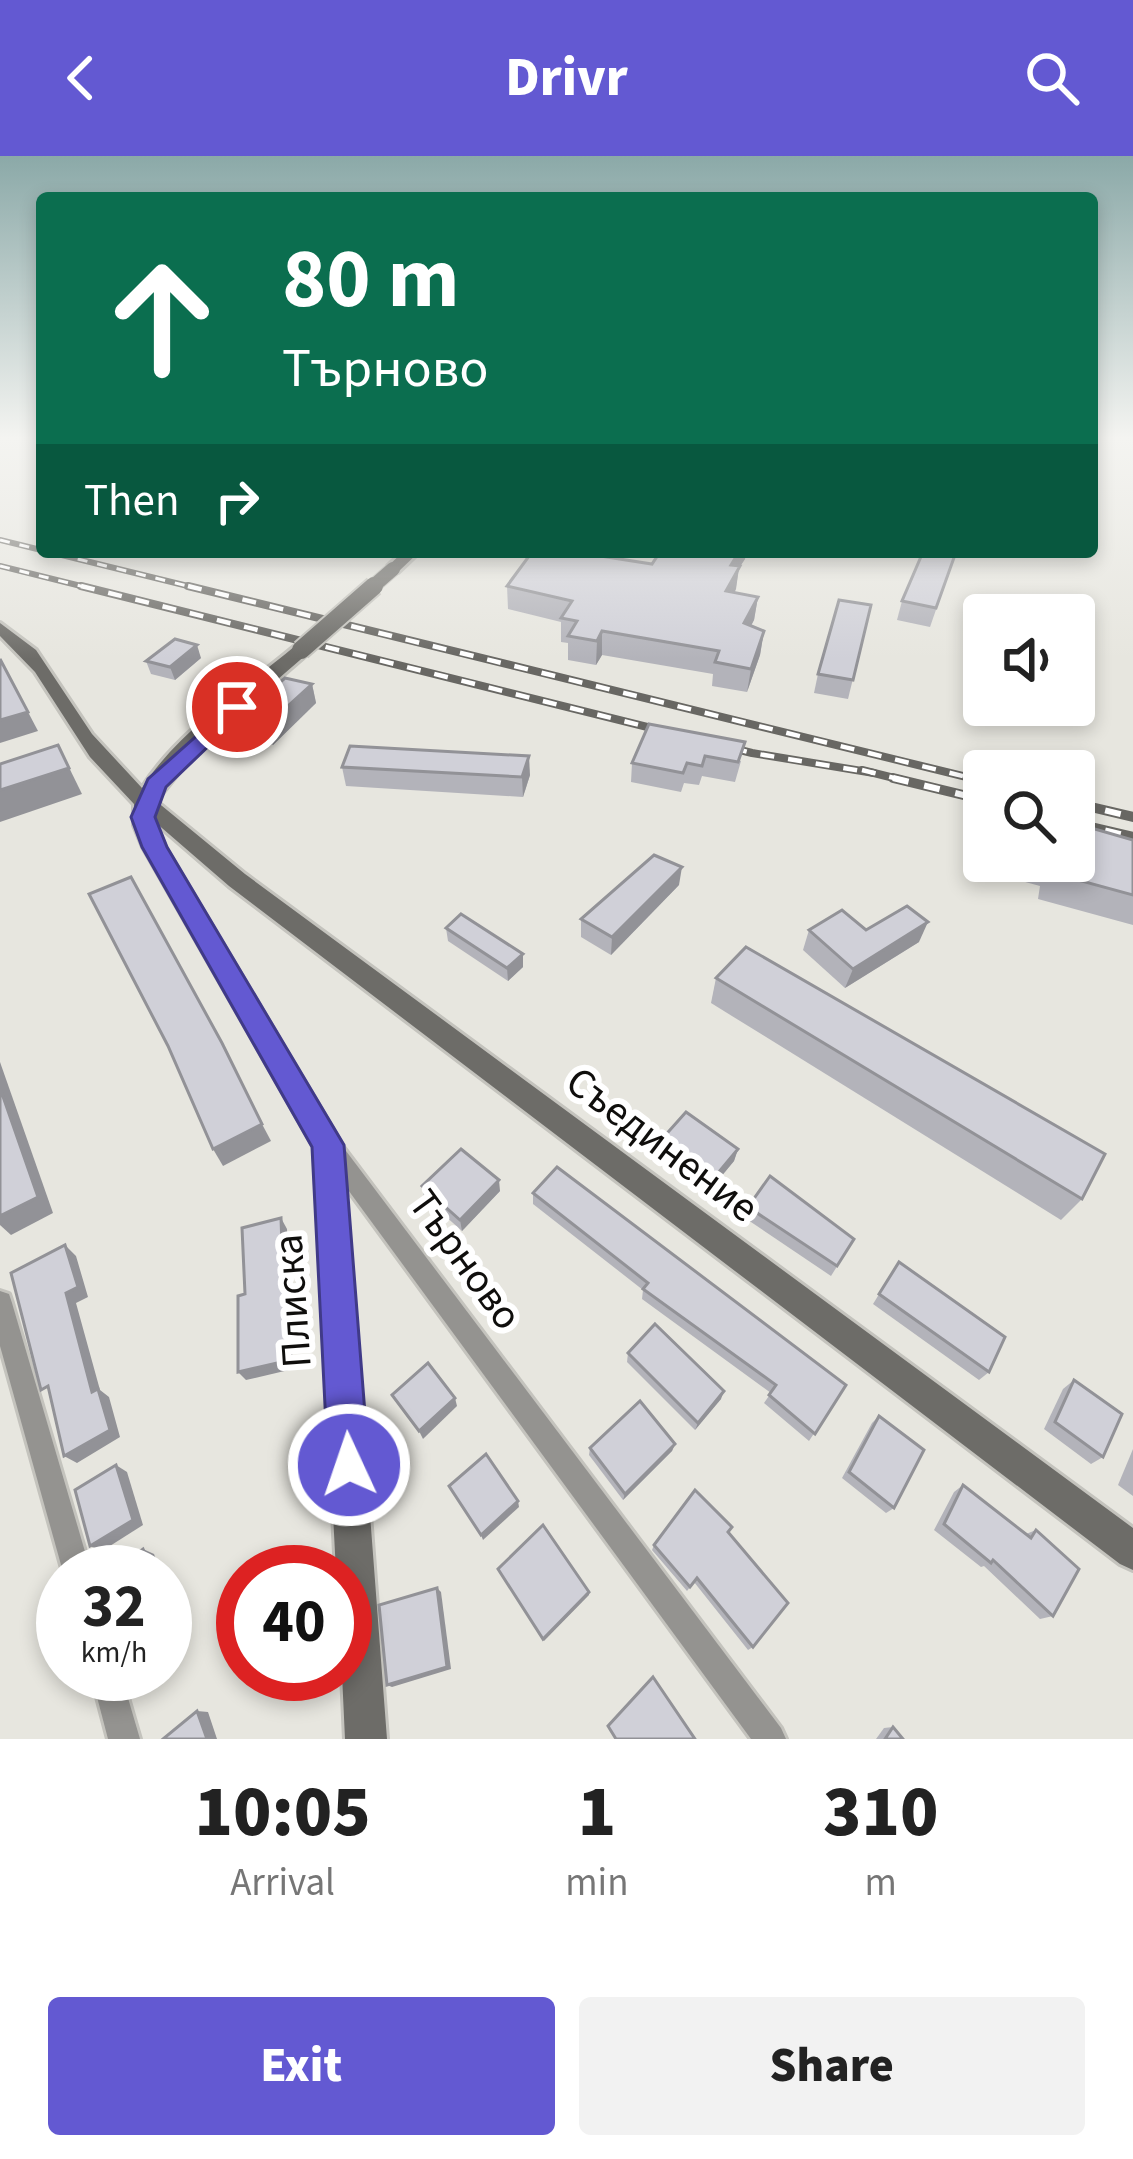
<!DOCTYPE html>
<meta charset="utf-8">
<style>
body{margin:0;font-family:"Source Sans 3",sans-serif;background:#f2f2f2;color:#222;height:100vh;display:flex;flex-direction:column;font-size:45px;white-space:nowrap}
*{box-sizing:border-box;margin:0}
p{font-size:39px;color:#767676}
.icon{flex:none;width:66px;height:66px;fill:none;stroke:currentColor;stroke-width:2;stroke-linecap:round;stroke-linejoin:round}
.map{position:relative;height:1583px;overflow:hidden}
.side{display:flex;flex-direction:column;background:#fff;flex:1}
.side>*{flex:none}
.hud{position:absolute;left:36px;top:36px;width:1062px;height:366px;border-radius:12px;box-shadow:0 6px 18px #0003;background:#0b6e4f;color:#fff;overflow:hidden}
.buttons{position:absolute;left:963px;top:438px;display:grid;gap:24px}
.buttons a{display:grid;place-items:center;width:132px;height:132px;border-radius:12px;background:#fff;box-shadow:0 6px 18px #0003;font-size:60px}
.speed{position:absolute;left:36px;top:1389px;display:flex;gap:24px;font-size:60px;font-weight:700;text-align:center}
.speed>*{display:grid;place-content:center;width:156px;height:156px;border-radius:50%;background:#fff;box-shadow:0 6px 18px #0003;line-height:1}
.speed small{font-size:30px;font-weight:400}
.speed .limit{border:18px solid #d22;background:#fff;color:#111}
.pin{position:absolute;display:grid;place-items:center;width:102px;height:102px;color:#fff;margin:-51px;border:6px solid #fff;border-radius:50%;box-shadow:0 3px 12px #0007}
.me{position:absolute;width:132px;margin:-66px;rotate:357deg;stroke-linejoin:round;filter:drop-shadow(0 0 9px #0008)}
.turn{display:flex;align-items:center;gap:42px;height:252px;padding:0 48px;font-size:54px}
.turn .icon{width:156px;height:156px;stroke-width:2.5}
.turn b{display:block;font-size:84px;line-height:102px}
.then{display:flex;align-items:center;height:114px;padding:0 48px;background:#0003;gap:24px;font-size:45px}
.eta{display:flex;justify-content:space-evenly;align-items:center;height:204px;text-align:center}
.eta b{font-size:72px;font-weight:800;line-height:84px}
.primary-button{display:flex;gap:24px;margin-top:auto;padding:24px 48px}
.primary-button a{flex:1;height:138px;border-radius:12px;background:#6359d2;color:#fff;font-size:48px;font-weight:800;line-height:138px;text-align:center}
.primary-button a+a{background:#f2f2f2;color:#222}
header{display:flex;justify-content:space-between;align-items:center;height:156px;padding:0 48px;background:#6359d2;color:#fff;font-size:54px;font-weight:800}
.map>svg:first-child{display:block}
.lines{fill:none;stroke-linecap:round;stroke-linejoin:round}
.street-casing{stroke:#c4c3bd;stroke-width:6}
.secondary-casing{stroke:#c4c3bd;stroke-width:6}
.street{fill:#949390;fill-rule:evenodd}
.secondary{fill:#6d6c68;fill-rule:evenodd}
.rail-far2-casing{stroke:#686763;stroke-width:6}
.rail-far1-casing{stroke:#686763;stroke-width:8}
.rail-casing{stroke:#686763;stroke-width:10}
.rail-far2{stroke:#fff;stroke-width:3;stroke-dasharray:10;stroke-linecap:butt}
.rail-far1{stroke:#fff;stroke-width:4.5;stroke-dasharray:14;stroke-linecap:butt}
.rail{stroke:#fff;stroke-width:6;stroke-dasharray:16;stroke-linecap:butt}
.secondary-bridge-far1-casing{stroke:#c4c3bd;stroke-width:16;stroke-linecap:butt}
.secondary-bridge-casing{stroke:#c4c3bd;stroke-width:22;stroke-linecap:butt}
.secondary-bridge-far1{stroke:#6d6c68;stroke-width:14}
.secondary-bridge{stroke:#6d6c68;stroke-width:18}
.wall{fill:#b3b3ba}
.shaded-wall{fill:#929297}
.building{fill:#d0d0d8;stroke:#929297;stroke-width:3}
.route{fill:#6359d2;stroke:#403a88;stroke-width:3}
.labels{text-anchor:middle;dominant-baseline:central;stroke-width:12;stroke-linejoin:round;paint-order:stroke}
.near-street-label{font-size:42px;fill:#0f0e0c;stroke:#fff}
</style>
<header><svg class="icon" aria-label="back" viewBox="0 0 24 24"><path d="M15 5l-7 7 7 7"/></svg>Drivr<svg class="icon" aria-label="search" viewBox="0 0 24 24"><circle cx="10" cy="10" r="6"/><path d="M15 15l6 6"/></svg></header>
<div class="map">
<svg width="1133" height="1583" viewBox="0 0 1133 1583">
<rect width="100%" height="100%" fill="#e7e6df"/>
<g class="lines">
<defs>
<g id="street">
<polygon points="329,980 337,983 781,1572 786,1583 751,1583 321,997 318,990 321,983"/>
<polygon points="0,1135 9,1138 12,1147 91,1416 63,1416 0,1190"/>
<polygon points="91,1518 121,1518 140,1583 108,1583"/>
</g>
<g id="secondary">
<polygon points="403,396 419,396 398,416 388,416 388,410"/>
<path d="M0,467l36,27 56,84 50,54c36,-57 102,-99 153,-142h12v8l-109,94 -42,53 89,73 888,654v42l-13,-6 -891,-678 -74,-64 10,25 177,298 45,594h-42l-3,-65h3v-102h-9l-22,-425 -171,-300 -9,-22v-21l-44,-47 -55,-85 -35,-36z"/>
</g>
</defs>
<use href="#street" class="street-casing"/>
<use href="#secondary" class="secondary-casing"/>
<use href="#street" class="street"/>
<use href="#secondary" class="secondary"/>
<defs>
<g id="rail-far2">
<polyline points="0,384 200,433"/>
<polyline points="0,410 93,433"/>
</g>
<g id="rail-far1">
<polyline points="81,430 752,597 874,617"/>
<polyline points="188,430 983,625"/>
<polyline points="862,614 906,625"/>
</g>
<g id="rail">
<polyline points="893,622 984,644"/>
<polyline points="971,622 984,625"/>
<polyline points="1074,647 1133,661"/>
<polyline points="1074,667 1133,681"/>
</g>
</defs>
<use href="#rail-far2" class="rail-far2-casing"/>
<use href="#rail-far1" class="rail-far1-casing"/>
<use href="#rail" class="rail-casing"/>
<use href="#rail-far2" class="rail-far2"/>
<use href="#rail-far1" class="rail-far1"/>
<use href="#rail" class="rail"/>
<defs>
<polyline id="secondary-bridge-far1" points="370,433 393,413"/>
<polyline id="secondary-bridge" points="301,494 374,430"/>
</defs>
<use href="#secondary-bridge-far1" class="secondary-bridge-far1-casing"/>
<use href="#secondary-bridge" class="secondary-bridge-casing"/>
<use href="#secondary-bridge-far1" class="secondary-bridge-far1"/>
<use href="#secondary-bridge" class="secondary-bridge"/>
</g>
<g class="wall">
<polygon points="739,396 746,396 745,403 739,412 735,437 758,441 754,464 751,470 764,475 760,499 747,536 712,530 713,518 602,499 596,509 568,504 568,487 561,486 561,466 508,453 507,430"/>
<polygon points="956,396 930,471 897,464 902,445"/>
<polygon points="871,449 848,543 814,537 818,518"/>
<polygon points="201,502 175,524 151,518 146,505"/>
<polygon points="312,528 316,547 273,589 244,582 238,563"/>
<polygon points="649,568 741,605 735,626 702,620 699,629 684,627 681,636 631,626 632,607"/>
<polygon points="342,611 530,619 523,641 346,630"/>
<polygon points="1133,684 1133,769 1038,743 1040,730 992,717 995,705 1074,705"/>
<polygon points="679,729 611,799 581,781 581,763"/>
<polygon points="446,772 523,811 508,825 448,785"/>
<polygon points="809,774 919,786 845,832 803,794"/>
<polygon points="716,822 1082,1043 1061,1064 711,847"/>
<polygon points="661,984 738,993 734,1005 710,1034 659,996"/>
<polygon points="422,1030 500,1035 462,1075 424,1041"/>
<polygon points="533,1037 846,1229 809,1285 764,1247 771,1237 642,1143 643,1134 533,1048"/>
<polygon points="748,1051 854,1083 831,1120 745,1062"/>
<polygon points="899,1106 989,1216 979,1224 873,1148"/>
<polygon points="628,1197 721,1243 695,1274 627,1206"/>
<polygon points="1074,1224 1103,1301 1091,1308 1044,1273 1063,1233"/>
<polygon points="879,1260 894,1352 886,1357 842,1322 872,1267"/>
<polygon points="675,1288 672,1295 623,1344 589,1299 590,1292"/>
<polygon points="1133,1293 1133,1340 1118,1329"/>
<polygon points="963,1329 1026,1378 1036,1374 1053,1460 1040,1463 984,1410 981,1411 934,1374 954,1336"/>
<polygon points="728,1376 753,1491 748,1494 694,1426 687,1435 652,1394 654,1389"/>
<polygon points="893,1571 903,1583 876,1583 884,1572"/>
</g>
<g class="shaded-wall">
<polygon points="739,396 746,396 745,403 739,412 736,433 723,458 731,409"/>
<polygon points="758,441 754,464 740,490 744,467"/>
<polygon points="602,475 602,499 596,509 597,485"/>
<polygon points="764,475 760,499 747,536 751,513"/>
<polygon points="197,489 201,502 175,524 170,511"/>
<polygon points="312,528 316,547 273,589 267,569"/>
<polygon points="28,556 38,575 0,587 0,564"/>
<polygon points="58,589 82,638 0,666 0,634"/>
<polygon points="529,600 530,619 523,641 522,621"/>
<polygon points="682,711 679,729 611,799 612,781"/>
<polygon points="928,766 919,786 845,832 853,813"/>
<polygon points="523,798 523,811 508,825 507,812"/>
<polygon points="0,906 53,1057 11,1079 0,1069"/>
<polygon points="262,968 271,985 223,1010 213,993"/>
<polygon points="738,993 734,1005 710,1034 713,1023"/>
<polygon points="499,1024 500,1035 462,1075 460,1064"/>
<polygon points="281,1062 287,1073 293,1213 246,1224 238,1216"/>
<polygon points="65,1089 76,1100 88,1141 76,1147 100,1234 109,1241 120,1281 77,1307 64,1300"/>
<polygon points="724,1235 721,1243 695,1274 698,1267"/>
<polygon points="455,1242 457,1250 423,1283 419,1275"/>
<polygon points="675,1288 672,1295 623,1344 625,1338"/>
<polygon points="116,1309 127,1316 143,1369 102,1395 90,1390"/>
<polygon points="518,1345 519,1351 483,1384 481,1379"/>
<polygon points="143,1393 154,1398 161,1416 153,1416"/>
<polygon points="165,1424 175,1447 165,1455"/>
<polygon points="437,1432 441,1436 451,1513 392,1531 387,1529"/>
<polygon points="589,1436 589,1439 544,1485 543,1483"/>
<polygon points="197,1555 208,1556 217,1583 207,1583"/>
</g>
<g class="building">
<polygon points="532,396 575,396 652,408 660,396 739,396 731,409 740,410 726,435 758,441 744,467 764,475 751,513 715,506 719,495 602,475 597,485 568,480 577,465 561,462 572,445 507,430"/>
<polygon points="923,396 956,396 936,452 902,445"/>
<polygon points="839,444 871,449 853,524 818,518"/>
<polygon points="175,483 197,489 170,511 146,505"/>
<polygon points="0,503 28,556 0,564"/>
<polygon points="285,522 312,528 267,569 238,563"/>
<polygon points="649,568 745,586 738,606 705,600 702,610 687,607 683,617 632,607"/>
<polygon points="58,589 69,612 0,634 0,608"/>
<polygon points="350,590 529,600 522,621 342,611"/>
<polygon points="1074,667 1133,684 1133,739 1052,717 1054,705 1074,705"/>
<polygon points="654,699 682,711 612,781 581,763"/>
<polygon points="131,721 222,887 262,968 213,993 168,890 89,738"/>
<polygon points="907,750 928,766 853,813 809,774 842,754 866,774"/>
<polygon points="461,758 523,798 507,812 446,772"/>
<polygon points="746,791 1105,998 1082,1043 716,822"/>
<polygon points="0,932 38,1041 0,1060"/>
<polygon points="686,956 738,993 713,1023 661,984"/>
<polygon points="461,993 499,1024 460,1064 422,1030"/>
<polygon points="557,1011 846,1229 815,1278 769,1239 776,1229 643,1133 648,1127 533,1037"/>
<polygon points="770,1020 854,1083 837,1110 748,1051"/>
<polygon points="281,1062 286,1205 238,1216 238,1140 245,1138 242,1072"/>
<polygon points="65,1089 78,1131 66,1137 92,1236 98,1233 110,1274 64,1300 48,1230 41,1234 11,1117"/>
<polygon points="899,1106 1005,1181 989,1216 879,1138"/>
<polygon points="655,1168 724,1235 698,1267 628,1197"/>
<polygon points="428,1207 455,1242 419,1275 392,1239"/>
<polygon points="1074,1224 1122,1258 1103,1301 1055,1266"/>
<polygon points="640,1245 675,1288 625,1338 590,1292"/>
<polygon points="879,1260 924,1294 894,1352 849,1316"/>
<polygon points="486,1298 518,1345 481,1379 449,1330"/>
<polygon points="116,1309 133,1364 90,1390 75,1334"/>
<polygon points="963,1329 1031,1382 1036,1374 1079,1413 1053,1460 993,1404 991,1407 944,1368"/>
<polygon points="695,1334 732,1371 728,1376 788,1447 753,1491 697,1422 690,1431 654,1389"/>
<polygon points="543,1369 589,1436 543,1483 498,1413"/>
<polygon points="143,1393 153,1416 113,1416"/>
<polygon points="437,1432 447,1511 387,1529 379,1449"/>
<polygon points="653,1521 695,1583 616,1583 608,1570"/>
<polygon points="197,1555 207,1583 163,1583"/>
<polygon points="893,1571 903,1583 885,1583"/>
</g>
<linearGradient id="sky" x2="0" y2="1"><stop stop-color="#8ba9a8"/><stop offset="0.56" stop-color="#f4f4f1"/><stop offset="1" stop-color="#f4f4f1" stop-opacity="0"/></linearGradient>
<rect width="1133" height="503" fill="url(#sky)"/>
<polygon class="route" points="237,544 245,546 245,555 166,631 155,661 167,691 344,989 369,1309 363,1323 349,1329 334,1323 328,1309 312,991 142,691 131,661 148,623"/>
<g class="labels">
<g class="near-street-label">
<text transform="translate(662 989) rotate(37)">Съединение</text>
<text transform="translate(465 1104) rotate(54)">Търново</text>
<text transform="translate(293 1145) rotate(-94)">Плиска</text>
</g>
</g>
</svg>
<div class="buttons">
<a><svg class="icon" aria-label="sound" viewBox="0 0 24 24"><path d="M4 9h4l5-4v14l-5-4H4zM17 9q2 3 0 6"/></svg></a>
<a><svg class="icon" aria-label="search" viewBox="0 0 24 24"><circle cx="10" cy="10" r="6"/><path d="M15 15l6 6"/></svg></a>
</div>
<div class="speed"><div>32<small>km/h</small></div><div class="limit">40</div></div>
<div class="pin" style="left:237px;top:551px;background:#d93025"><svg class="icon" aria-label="arrive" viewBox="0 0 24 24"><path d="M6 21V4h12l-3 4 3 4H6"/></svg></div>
<svg class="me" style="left:349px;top:1309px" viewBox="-20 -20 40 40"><circle r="17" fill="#6359d2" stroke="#fff" stroke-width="3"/><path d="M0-11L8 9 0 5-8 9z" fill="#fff"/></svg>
<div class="hud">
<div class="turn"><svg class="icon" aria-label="ahead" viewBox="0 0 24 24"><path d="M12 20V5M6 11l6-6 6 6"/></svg><div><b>80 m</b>Търново</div></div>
<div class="then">Then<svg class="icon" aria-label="right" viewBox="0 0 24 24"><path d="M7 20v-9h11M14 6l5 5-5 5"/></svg></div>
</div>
</div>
<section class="side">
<div class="eta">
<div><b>10:05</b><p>Arrival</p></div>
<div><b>1</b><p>min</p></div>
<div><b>310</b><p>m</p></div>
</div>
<div class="primary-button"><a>Exit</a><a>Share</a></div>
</section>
